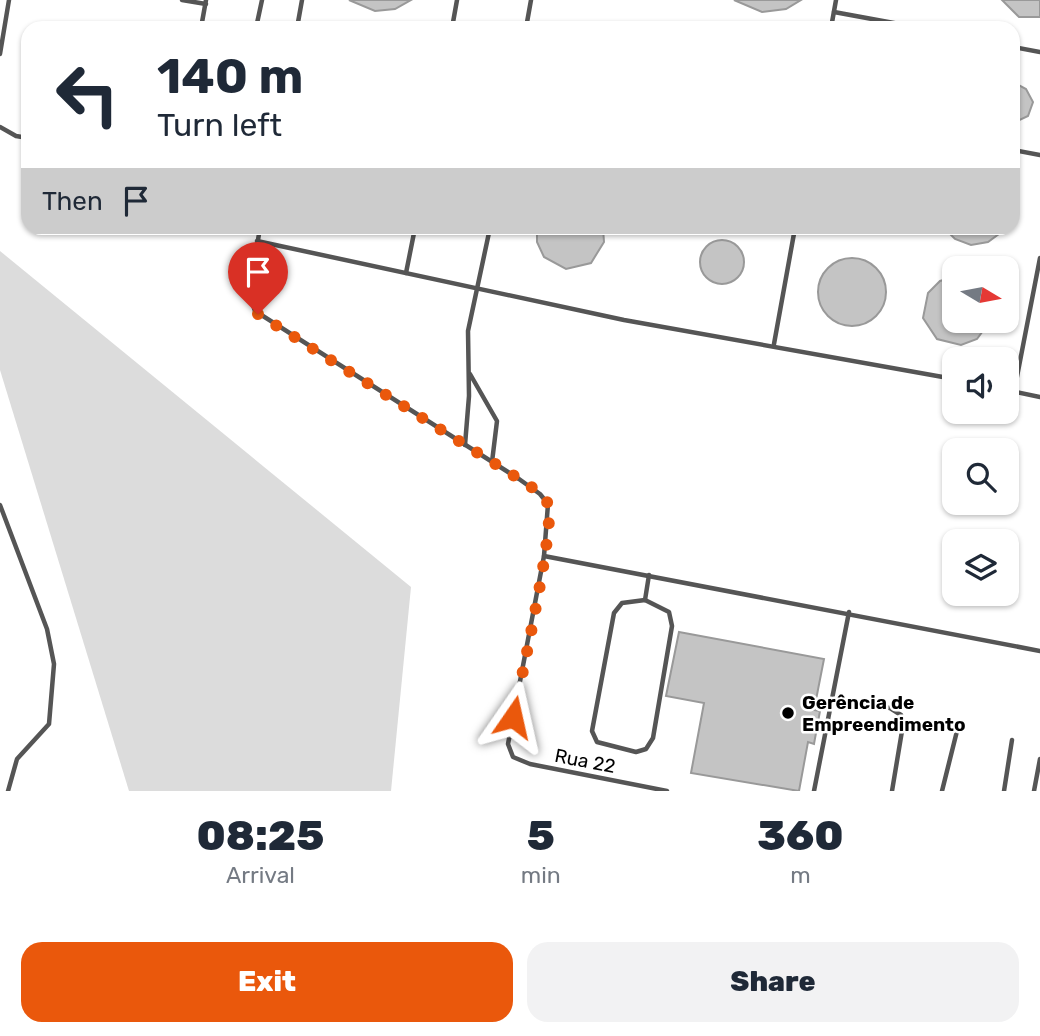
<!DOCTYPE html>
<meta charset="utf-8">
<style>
body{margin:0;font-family:Rubik,sans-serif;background:#f2f2f3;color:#1f2937;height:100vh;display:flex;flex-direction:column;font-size:26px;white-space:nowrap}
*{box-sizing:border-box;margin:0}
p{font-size:23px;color:#747a83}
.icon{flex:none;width:38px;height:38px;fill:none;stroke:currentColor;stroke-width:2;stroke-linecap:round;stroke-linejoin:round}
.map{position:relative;height:791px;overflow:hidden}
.drawer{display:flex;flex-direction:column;background:#fff;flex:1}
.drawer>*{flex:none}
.hud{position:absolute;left:21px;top:21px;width:999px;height:214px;border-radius:21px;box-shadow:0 2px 5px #0004;background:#fff;color:#1f2937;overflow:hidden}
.needle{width:46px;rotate:100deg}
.controls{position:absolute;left:942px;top:256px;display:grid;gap:14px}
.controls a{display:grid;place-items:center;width:77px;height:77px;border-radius:14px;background:#fff;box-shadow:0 2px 5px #0004;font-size:35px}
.pin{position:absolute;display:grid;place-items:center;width:60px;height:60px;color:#fff;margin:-72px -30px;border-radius:50% 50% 50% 0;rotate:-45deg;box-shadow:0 0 7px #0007}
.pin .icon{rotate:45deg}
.me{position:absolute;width:77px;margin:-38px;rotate:11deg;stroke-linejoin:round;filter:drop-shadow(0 0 5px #0008)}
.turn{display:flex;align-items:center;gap:24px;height:147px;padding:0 21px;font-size:32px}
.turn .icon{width:91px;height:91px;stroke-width:2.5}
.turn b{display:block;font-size:49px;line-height:60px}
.then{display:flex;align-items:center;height:66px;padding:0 21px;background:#0003;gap:14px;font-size:26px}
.eta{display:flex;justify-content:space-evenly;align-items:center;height:119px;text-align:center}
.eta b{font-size:42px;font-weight:800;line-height:49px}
.button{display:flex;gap:14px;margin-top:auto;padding:14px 21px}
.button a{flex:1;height:80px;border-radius:21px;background:#ea580c;color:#fff;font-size:28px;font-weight:800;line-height:80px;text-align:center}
.button a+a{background:#f2f2f3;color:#1f2937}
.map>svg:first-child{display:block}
.green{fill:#dcdcdc}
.building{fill:#c4c4c4;stroke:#999;stroke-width:2}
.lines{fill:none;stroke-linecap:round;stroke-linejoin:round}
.lane{stroke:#555;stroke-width:4.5}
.route{stroke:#ea580c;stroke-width:12;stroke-dasharray:0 21.6}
.poi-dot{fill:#000;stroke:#fff;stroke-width:2.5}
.labels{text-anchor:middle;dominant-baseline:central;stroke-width:5;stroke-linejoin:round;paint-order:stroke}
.poi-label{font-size:19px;font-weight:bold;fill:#000;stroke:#fff;text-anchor:start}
.street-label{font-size:19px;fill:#000;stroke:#fff}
</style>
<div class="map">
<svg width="1040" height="791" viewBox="0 0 1040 791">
<rect width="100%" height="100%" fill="#fff"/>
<polygon class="green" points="0,251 411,587 391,791 129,791 0,370"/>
<g class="building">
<polygon points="349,0 411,0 395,9 375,11"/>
<polygon points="734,0 801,0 786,9 762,12"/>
<polygon points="1002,0 1040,0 1040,17 1019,17"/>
<polygon points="1013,82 1026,89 1033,102 1028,116 1013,123"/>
<polygon points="537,228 603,228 604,242 591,263 566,269 544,257 537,242"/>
<polygon points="944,228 1007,228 988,242 971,245 955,239"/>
<circle cx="722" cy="262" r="22"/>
<circle cx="852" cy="292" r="34"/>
<polygon points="954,277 954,320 991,320 977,339 961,345 937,339 923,318 928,293 940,281"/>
<polygon points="679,632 824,659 814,710 820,711 814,744 808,742 799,791 691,773 704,703 666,696"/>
</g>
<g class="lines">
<g class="lane">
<polyline points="182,0 206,4"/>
<polyline points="834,12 921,28"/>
<polyline points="201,28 206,0"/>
<polyline points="256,28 262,0"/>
<polyline points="297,28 302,0"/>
<polyline points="452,28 457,0"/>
<polyline points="526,28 531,0"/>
<polyline points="831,28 836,0"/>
<polyline points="1013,47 1040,52"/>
<polyline points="0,54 9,0"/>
<polyline points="0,127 16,136 28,138"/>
<polyline points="1013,150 1040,155"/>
<polyline points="260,228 249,293 255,311 519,479 540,494 548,504 544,556 508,744 513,757 530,764 667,791"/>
<polyline points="257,241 624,320 954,379"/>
<polyline points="406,273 415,228"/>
<polyline points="774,344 795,228"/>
<polyline points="470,374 497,421 492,462"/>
<polyline points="1006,390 1040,397"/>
<polyline points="1014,392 1040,258"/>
<polyline points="465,445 469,396 468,331 490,228"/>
<polyline points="0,505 47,629 54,664 49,724 17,759 8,791"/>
<polyline points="544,556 1040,651"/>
<polygon points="645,600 669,612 672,626 653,738 646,749 636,752 597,742 592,731 614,613 622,603"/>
<polyline points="645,600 649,575"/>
<polyline points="833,699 890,708 901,715 903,725 892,791"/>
<polyline points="814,791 849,612"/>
<polyline points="942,791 957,731"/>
<polyline points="1004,791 1012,740"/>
<polyline points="1034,791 1040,759"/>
</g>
</g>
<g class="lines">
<path class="route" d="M258,314l261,165c10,7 24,13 29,25 8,20 -28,181 -35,213"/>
</g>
<circle class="poi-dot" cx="788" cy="713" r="7"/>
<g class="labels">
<g class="poi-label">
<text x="802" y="702">Gerência de<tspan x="802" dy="22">Empreendimento</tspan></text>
</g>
<g class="street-label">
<text transform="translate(585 761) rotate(11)">Rua 22</text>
</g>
</g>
</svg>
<div class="controls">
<a><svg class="needle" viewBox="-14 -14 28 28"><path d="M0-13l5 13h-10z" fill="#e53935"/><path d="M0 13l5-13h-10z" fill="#747a83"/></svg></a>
<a><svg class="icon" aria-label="sound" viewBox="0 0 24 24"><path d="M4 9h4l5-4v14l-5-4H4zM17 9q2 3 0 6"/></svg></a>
<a><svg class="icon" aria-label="search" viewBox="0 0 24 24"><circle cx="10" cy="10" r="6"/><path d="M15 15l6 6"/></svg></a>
<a><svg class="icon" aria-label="layers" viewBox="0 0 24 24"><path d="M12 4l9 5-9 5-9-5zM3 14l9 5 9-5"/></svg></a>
</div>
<div class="pin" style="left:258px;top:314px;background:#d93025"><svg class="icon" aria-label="arrive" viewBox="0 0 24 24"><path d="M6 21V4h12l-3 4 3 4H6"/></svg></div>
<svg class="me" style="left:513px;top:717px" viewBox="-20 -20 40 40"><path d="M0-17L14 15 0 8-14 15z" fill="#ea580c" stroke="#fff" stroke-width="4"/></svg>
<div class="hud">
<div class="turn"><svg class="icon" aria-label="left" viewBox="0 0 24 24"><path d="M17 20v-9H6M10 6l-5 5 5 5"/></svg><div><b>140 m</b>Turn left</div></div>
<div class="then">Then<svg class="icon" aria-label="arrive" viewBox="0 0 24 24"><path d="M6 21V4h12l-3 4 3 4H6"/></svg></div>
</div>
</div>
<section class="drawer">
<div class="eta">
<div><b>08:25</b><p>Arrival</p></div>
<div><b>5</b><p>min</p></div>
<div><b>360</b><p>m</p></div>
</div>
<div class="button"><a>Exit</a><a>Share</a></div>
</section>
